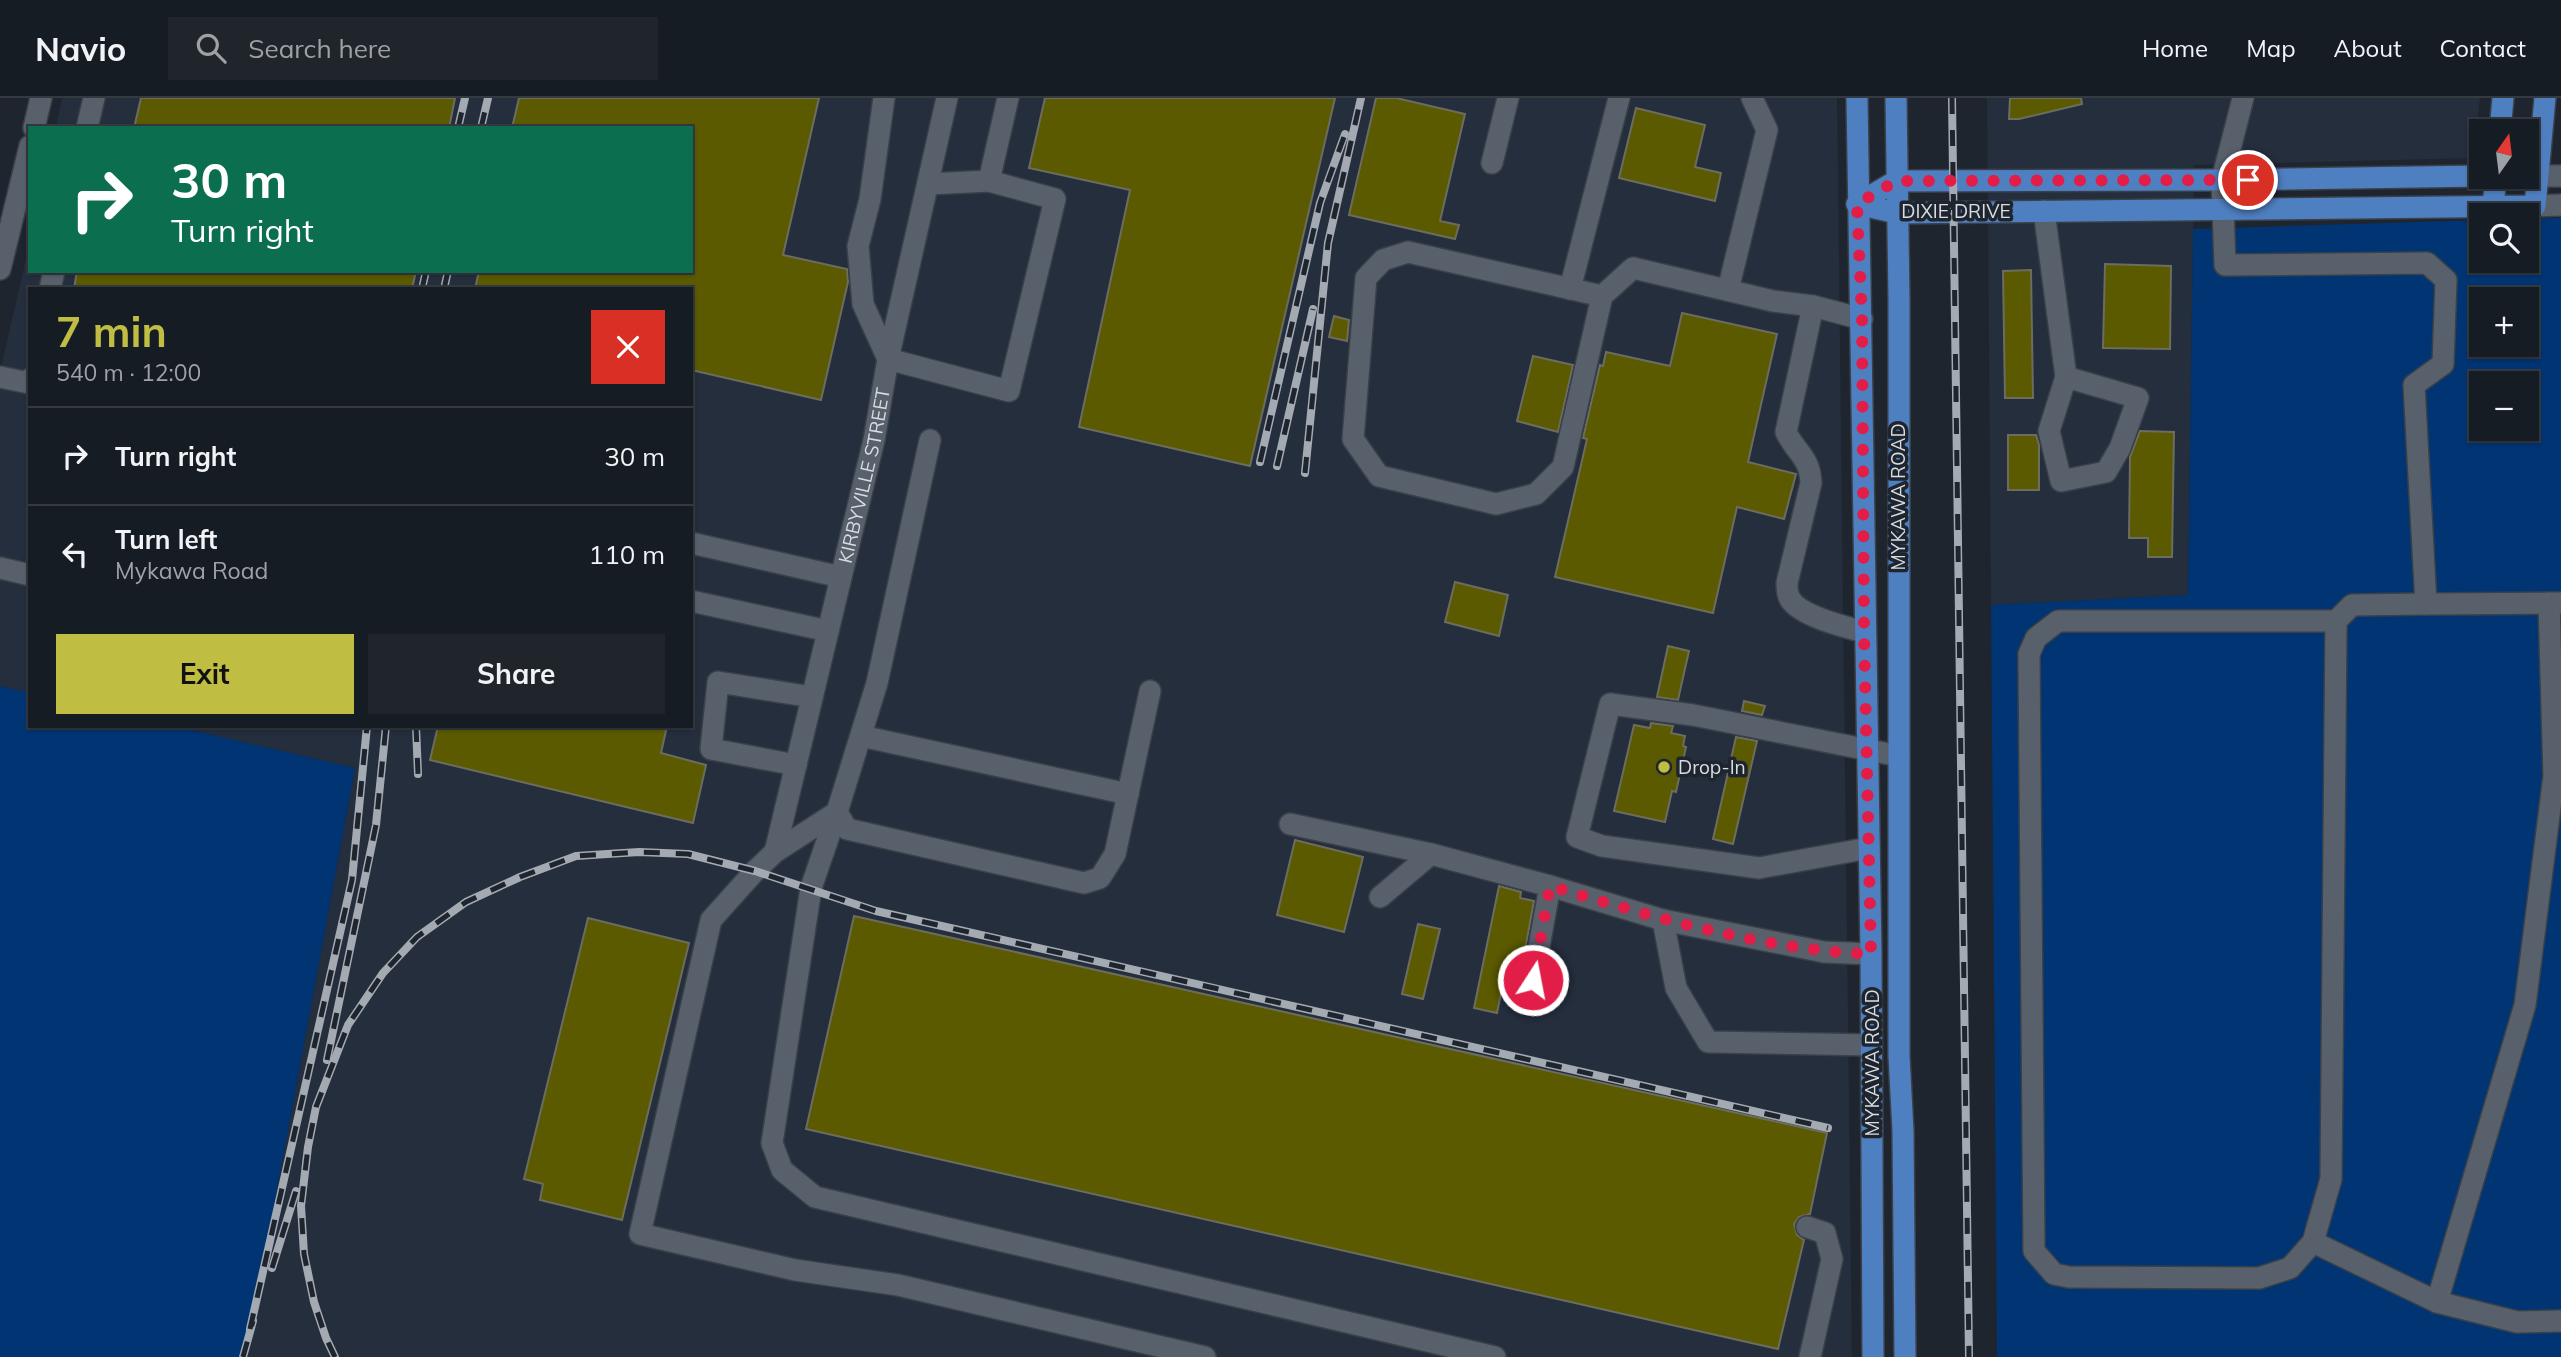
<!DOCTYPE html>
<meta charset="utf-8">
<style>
body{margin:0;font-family:Mulish,sans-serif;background:#1f252b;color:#f1f3f6;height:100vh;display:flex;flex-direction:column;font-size:26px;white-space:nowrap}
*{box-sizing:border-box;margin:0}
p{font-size:23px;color:#9ea1a6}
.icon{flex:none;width:38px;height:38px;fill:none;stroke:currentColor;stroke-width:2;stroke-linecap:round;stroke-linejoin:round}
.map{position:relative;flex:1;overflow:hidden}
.panel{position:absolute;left:28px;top:189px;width:665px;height:441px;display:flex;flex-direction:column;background:#161c23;border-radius:0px;box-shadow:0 2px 5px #0004,0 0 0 2px #353a41}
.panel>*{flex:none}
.banner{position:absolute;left:28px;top:28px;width:665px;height:147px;border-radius:0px;box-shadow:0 2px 5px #0004,0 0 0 2px #353a41;background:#0b6e4f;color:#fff;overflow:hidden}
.needle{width:46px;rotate:14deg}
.buttons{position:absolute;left:2469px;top:21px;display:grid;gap:14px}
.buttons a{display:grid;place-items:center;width:70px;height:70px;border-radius:0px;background:#161c23;box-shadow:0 2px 5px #0004,0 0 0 2px #353a41;font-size:35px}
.pin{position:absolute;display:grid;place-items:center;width:60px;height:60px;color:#fff;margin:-30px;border:4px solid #fff;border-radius:50%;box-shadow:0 2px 7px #0007}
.me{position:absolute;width:77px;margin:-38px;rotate:11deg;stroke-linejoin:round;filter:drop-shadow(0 0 5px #0008)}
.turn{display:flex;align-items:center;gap:24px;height:147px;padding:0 28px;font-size:32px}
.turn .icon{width:91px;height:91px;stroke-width:2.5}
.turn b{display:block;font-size:49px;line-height:60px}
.round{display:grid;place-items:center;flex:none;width:74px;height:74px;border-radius:0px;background:#1f252b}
.head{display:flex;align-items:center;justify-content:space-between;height:119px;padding:0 28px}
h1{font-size:42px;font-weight:700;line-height:52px;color:#bfbe42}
.cta{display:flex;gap:14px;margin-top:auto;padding:14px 28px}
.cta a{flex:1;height:80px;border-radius:0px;background:#bfbe42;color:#111;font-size:28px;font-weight:700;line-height:80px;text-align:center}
.cta a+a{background:#1f252b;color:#f1f3f6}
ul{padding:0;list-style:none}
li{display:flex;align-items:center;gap:21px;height:98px;padding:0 28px;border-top:2px solid #353a41}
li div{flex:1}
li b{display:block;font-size:26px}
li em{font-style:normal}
header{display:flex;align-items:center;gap:42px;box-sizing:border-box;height:98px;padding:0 35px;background:#161c23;border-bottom:2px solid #353a41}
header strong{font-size:33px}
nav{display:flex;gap:38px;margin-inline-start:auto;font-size:24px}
.search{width:490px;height:63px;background:#1f252b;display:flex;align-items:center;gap:18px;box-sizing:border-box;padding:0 24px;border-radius:0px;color:#9ea1a6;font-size:26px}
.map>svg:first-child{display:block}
.built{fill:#242e3d}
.green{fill:#003473;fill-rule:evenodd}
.building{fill:#5b5a00;stroke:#6c6d5f;stroke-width:2}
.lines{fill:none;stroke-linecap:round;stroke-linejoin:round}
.minor-casing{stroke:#3a4048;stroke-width:24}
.major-casing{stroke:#3a4048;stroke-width:24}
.minor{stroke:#58606c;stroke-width:21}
.major{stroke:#4e7fc1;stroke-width:21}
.rail-casing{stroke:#a4aab1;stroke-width:8}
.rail{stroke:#1e252f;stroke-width:5;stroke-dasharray:16;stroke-linecap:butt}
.route{stroke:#e11d48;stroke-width:12;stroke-dasharray:0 21.6}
.poi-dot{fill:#bfbe42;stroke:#1e252f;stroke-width:2.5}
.labels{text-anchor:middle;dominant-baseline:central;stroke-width:7;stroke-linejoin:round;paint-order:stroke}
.street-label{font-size:19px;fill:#d8dde3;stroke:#1e252f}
.poi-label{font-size:19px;fill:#d8dde3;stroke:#1e252f;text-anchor:start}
</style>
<header>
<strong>Navio</strong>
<div class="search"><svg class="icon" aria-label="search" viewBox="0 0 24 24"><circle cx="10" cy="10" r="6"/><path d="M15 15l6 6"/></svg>Search here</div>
<nav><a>Home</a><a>Map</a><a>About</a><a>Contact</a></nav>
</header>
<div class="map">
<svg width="2561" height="1259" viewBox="0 0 2561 1259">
<rect width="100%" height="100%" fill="#1e252f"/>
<g class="built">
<polygon points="62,0 1837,0 1852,1259 246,1259 355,670 174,628 691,628 691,191 30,191 30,595 0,588 0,274 30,143 30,173 691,173 691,30 56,30"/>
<polygon points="1987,0 2480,0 2473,60 2194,67 2188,497 1991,507"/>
</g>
<g class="green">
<path d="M2561,120v1139h-564l-6,-752 197,-10 5,-366 288,-9 1,41h45v-42zM2482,201h45v46h-45zM2482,285h45v46h-45z"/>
<polygon points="0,588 30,595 30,628 174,628 355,670 246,1259 0,1259"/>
</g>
<g class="building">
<polygon points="141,0 455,0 449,30 134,30"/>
<polygon points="519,0 819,0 783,157 847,171 848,184 821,302 691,272 691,191 475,191 479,173 691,173 691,30 512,30"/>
<polygon points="1045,0 1335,0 1250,368 1079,329 1130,92 1029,70"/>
<polygon points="1376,0 1396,0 1465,16 1440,123 1459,127 1455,141 1349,117"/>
<polygon points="2010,0 2081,0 2082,6 2019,21 2009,21"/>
<polygon points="1636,10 1705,27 1695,69 1721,75 1715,103 1619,80"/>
<polygon points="2105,166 2171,168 2170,251 2103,250"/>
<polygon points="2031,172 2033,300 2005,300 2003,173"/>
<polygon points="77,173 416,173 412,191 74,191"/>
<polygon points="1682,215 1777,236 1748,364 1796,376 1784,421 1737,409 1713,515 1555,479 1587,341 1583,340 1600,267 1603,268 1606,254 1670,268"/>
<polygon points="1334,218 1349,222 1347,243 1329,239"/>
<polygon points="1533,258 1573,267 1558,334 1517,323"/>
<polygon points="2140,333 2174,334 2172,459 2148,459 2148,440 2129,440 2130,359"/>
<polygon points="2008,337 2036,337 2039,347 2039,392 2008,392"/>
<polygon points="1455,484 1508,497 1499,538 1445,524"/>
<polygon points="1668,548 1689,553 1678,602 1657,599"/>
<polygon points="1744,603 1765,608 1762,617 1742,613"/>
<polygon points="1651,625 1673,628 1671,635 1685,638 1683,648 1686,649 1676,694 1672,693 1665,724 1614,713 1634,627 1650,630"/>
<polygon points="438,628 667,628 661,655 706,667 693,725 430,662"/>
<polygon points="1736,639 1757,643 1733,746 1713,741"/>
<polygon points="1295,742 1363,759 1344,834 1277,817"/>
<polygon points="1499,788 1521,794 1520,800 1534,803 1520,879 1505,876 1497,915 1474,910"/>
<polygon points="854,818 1827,1035 1810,1116 1799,1119 1794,1126 1797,1137 1804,1142 1778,1251 806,1031"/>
<polygon points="588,820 689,845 622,1122 540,1102 543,1086 524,1081"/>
<polygon points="1418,826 1440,831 1423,901 1402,896"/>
</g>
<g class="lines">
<defs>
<g id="minor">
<polyline points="884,0 870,101 858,148 863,206 888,261 1009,293 1055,101 989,83 928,86"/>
<polyline points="2243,0 2222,82 2225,167 2427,165 2446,182 2443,266 2414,287 2426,506 2352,507 2336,523 2058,523 2036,540 2029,556 2034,1153 2054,1176 2069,1179 2259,1180 2290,1170 2313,1144 2331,1081 2336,523"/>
<polyline points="34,30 41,0"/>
<polyline points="87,30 94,0"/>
<polyline points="1492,65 1508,0"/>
<polyline points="2538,78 2561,78"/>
<polyline points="989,83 1008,0"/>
<polyline points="2535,108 2561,107"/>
<polyline points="2044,113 2066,279"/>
<polyline points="0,171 30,48"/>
<polyline points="50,191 54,173"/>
<polyline points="1570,191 1619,0"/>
<polyline points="1728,192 1767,32 1752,0"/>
<polyline points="1602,198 1563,369 1536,396 1496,406 1379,378 1353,341 1366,180 1383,162 1408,154 1602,198 1633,170 1773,203 1813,208 1862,221"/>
<path d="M1813,208l-27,126c10,21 24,25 25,51l-24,100c0,5 0,11 3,16 10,17 55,28 74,33"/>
<polyline points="0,279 29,285 30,281"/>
<polygon points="2066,279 2138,300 2120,350 2106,374 2061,383 2049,333"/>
<polyline points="930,342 877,585 837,714 775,754 755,773 711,822 640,1136 795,1172 898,1187 1205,1259"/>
<polyline points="691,445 841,479"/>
<polyline points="0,470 30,477"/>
<polyline points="691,503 828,533"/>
<polyline points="2426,506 2561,505"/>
<polyline points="861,638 1128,696"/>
<polyline points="796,667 711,651 718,584 812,599"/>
<polyline points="837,714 811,790 772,1045 782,1072 815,1099 1495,1259"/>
<polyline points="837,714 847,731 1084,785 1100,780 1115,756 1150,593"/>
<polyline points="1290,726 1431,756 1380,799"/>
<polyline points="1869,750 1759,770 1602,748 1577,739 1610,606 1693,617 1899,658"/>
<path id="s1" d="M775,754l99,-412 14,-81 59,-261"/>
<polyline points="1431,756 1550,788 1663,822 1824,854 1871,856"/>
<polyline points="1663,822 1676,890 1708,944 1871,947"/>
<polyline points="1533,882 1550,788"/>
<polyline points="1807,1129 1825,1135 1832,1161 1810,1259"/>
<polyline points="2313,1144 2437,1204 2517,1224 2561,1223"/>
<polyline points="2437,1204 2525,907 2554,678 2549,505"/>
</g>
<g id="major">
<polyline points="1857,0 1871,856 1873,1259"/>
<polyline points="1896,0 1899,200 1899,958 1903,1033 1905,1259"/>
<polyline points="2500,33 2503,0"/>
<polyline points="1857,106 1897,115 2535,108 2545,0"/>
<polyline points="1857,106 1896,83 2222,82 2482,78"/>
<polyline points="2493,108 2496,79"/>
</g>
</defs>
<use href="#minor" class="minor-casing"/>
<use href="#major" class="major-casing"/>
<use href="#minor" class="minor"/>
<use href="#major" class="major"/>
<defs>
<g id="rail">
<polyline points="1952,0 1969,1259"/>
<polyline points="458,30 465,0"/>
<polyline points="481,30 488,0"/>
<polyline points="422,191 426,173"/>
<polyline points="444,191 448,173"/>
<polyline points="1260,364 1320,105 1345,36"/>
<polyline points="1277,368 1313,211"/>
<polyline points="1305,375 1328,145 1361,0"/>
<polyline points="416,628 418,676"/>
<polyline points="327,962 376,727 386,628"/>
<polyline points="272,1170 296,1093"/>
<polyline points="250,1231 352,782 367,628"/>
<polyline points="243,1259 253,1223"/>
<polyline points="335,1259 326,1240 314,1204 304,1156 301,1108 308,1049 316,1009 348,927 383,875 417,839 466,804 520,779 576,758 639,754 688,756 755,773 876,813 1828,1030"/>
</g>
</defs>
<use href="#rail" class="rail-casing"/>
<use href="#rail" class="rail"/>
</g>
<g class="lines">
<path class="route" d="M1533,882l17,-94c103,31 214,64 321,68l-7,-322 -2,-314 -5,-114 39,-23 352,-1"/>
</g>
<circle class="poi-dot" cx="1664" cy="669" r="7"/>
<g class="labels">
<g class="street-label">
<text x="1956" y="113">DIXIE DRIVE</text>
<text stroke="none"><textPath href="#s1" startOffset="387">KIRBYVILLE STREET</textPath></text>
<text transform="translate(1898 399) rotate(-90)">MYKAWA ROAD</text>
<text transform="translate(1872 965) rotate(-90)">MYKAWA ROAD</text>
</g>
<g class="poi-label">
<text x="1678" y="669">Drop-In</text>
</g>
</g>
</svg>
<div class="buttons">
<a><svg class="needle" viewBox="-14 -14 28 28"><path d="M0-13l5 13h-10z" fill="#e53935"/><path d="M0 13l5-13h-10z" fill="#9ea1a6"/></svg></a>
<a><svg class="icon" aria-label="search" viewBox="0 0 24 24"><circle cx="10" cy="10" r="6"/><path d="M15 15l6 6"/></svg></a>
<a>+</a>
<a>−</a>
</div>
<div class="pin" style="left:2248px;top:82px;background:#d93025"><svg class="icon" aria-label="arrive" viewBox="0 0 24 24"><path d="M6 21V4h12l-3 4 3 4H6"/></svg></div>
<svg class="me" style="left:1533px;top:882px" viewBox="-20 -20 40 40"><circle r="17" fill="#e11d48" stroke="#fff" stroke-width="3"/><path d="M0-11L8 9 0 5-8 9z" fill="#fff"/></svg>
<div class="banner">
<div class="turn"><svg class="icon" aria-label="right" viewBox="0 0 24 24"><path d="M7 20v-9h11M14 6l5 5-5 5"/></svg><div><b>30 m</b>Turn right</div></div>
</div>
<section class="panel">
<div class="head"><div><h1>7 min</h1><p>540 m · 12:00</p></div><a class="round" style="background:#d93025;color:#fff"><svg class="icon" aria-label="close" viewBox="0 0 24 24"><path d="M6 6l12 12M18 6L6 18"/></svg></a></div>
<ul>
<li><svg class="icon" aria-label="right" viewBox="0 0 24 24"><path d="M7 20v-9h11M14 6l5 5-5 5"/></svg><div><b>Turn right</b></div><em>30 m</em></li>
<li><svg class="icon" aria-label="left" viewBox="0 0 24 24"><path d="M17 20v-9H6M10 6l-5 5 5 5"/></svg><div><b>Turn left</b><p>Mykawa Road</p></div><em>110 m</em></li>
</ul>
<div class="cta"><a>Exit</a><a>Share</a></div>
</section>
</div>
